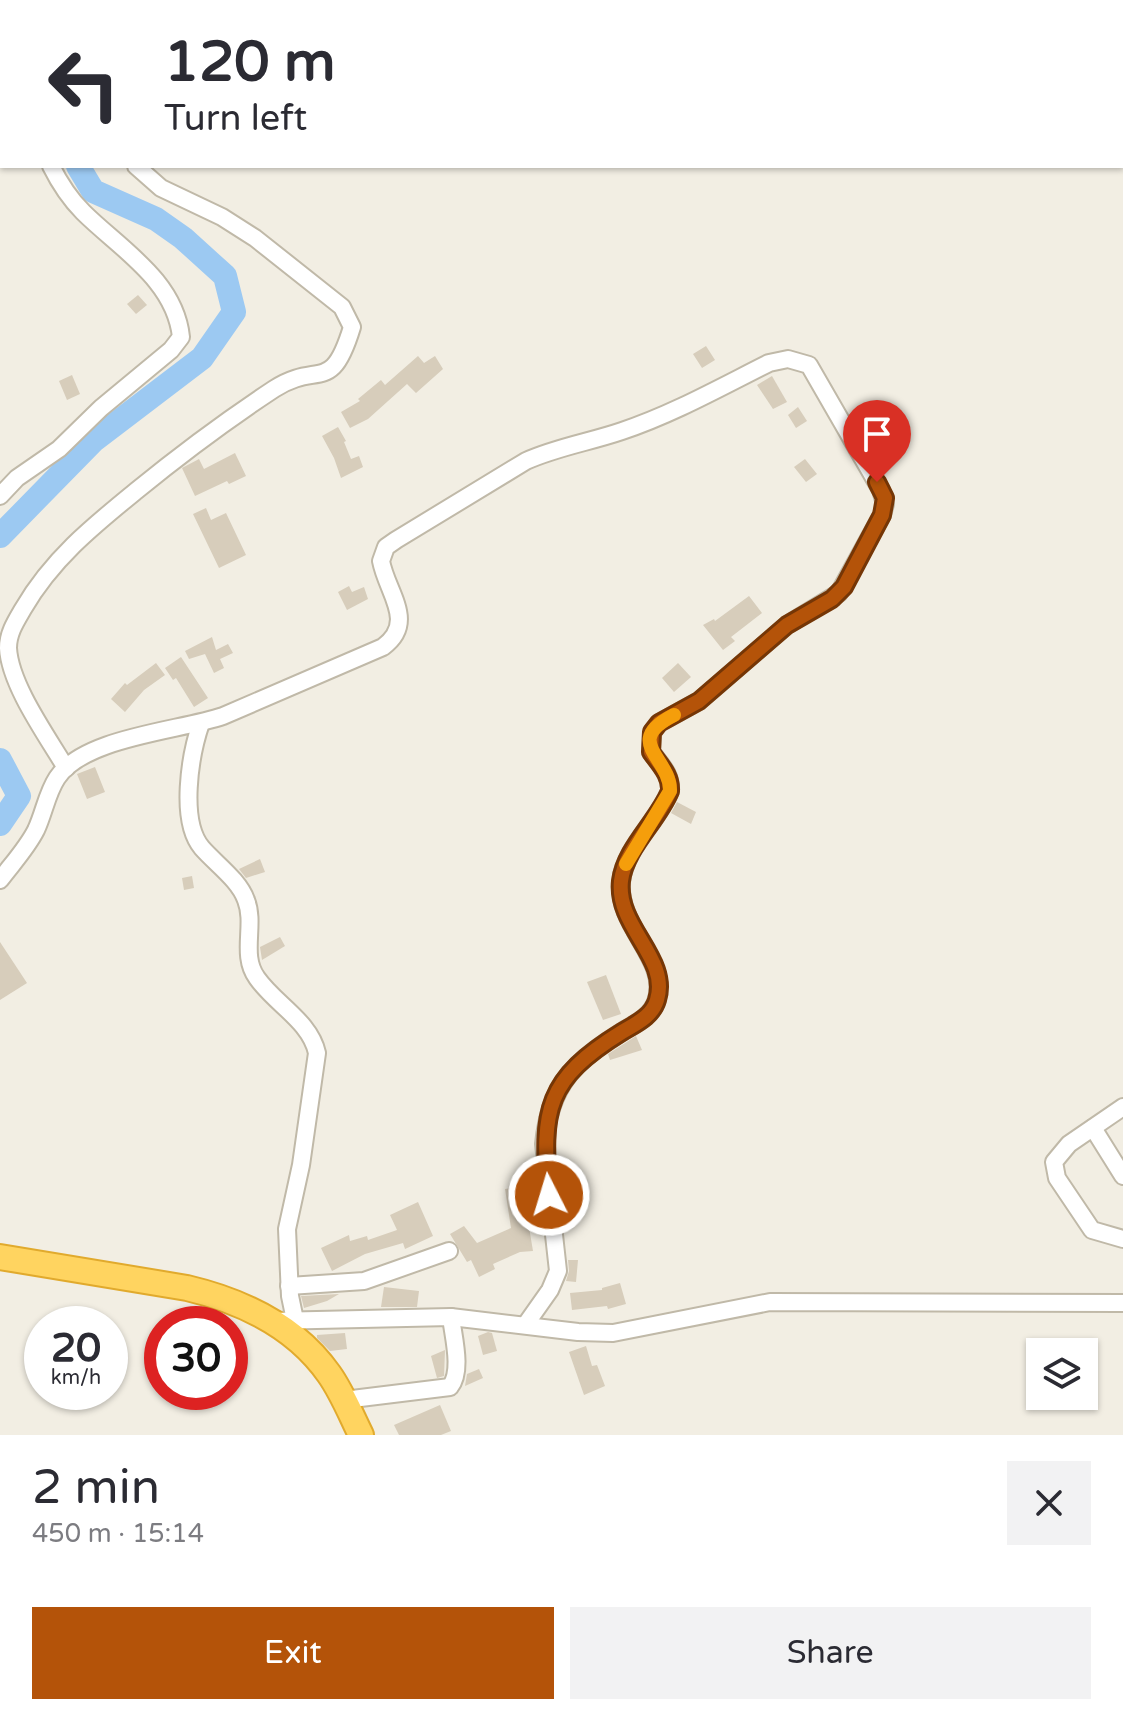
<!DOCTYPE html>
<meta charset="utf-8">
<style>
body{margin:0;font-family:"Varela Round",sans-serif;background:#f2f2f3;color:#2b2b33;height:100vh;display:flex;flex-direction:column;font-size:30px;white-space:nowrap}
*{box-sizing:border-box;margin:0}
p{font-size:26px;color:#7c7c81}
.icon{flex:none;width:44px;height:44px;fill:none;stroke:currentColor;stroke-width:2;stroke-linecap:round;stroke-linejoin:round}
.map{position:relative;height:1435px;overflow:hidden}
.panel{display:flex;flex-direction:column;background:#fff;flex:1}
.panel>*{flex:none}
.guide{position:absolute;left:0px;top:0px;width:1124px;height:168px;box-shadow:0 2px 6px #0004;background:#fff;color:#2b2b33;overflow:hidden}
.buttons{position:absolute;left:1026px;top:1338px;display:grid;gap:16px}
.buttons a{display:grid;place-items:center;width:72px;height:72px;border-radius:0px;background:#fff;box-shadow:0 2px 6px #0004;font-size:40px}
.speed{position:absolute;left:24px;top:1306px;display:flex;gap:16px;font-size:40px;font-weight:700;text-align:center}
.speed>*{display:grid;place-content:center;width:104px;height:104px;border-radius:50%;background:#fff;box-shadow:0 2px 6px #0004;line-height:1}
.speed small{font-size:20px;font-weight:400}
.speed .limit{border:12px solid #d22;background:#fff;color:#111}
.pin{position:absolute;display:grid;place-items:center;width:68px;height:68px;color:#fff;margin:-82px -34px;border-radius:50% 50% 50% 0;rotate:-45deg;box-shadow:0 0 8px #0007}
.pin .icon{rotate:45deg}
.me{position:absolute;width:88px;margin:-44px;rotate:355deg;stroke-linejoin:round;filter:drop-shadow(0 0 6px #0008)}
.turn{display:flex;align-items:center;gap:28px;height:168px;padding:0 32px;font-size:36px}
.turn .icon{width:104px;height:104px;stroke-width:2.5}
.turn b{display:block;font-size:56px;line-height:68px}
.round{display:grid;place-items:center;flex:none;width:84px;height:84px;border-radius:0px;background:#f2f2f3}
.head{display:flex;align-items:center;justify-content:space-between;height:136px;padding:0 32px}
h1{font-size:48px;font-weight:600;line-height:60px}
.cta{display:flex;gap:16px;margin-top:auto;padding:16px 32px}
.cta a{flex:1;height:92px;border-radius:0px;background:#b45309;color:#fff;font-size:32px;font-weight:600;line-height:92px;text-align:center}
.cta a+a{background:#f2f2f3;color:#2b2b33}
.map>svg:first-child{display:block}
.lines{fill:none;stroke-linecap:round;stroke-linejoin:round}
.river{stroke:#9cc9f2;stroke-width:24}
.building{fill:#d7cdbb}
.minor-casing{stroke:#c0b9a8;stroke-width:20}
.highway-casing{stroke:#e1aa2d;stroke-width:28}
.minor{stroke:#fff;stroke-width:16}
.highway{stroke:#ffd460;stroke-width:24}
.route-casing{stroke:#753606;stroke-width:20}
.route{stroke:#b45309;stroke-width:14}
.slow{stroke:#f59e0b;stroke-width:14}
</style>
<div class="map">
<svg width="1123" height="1435" viewBox="0 0 1123 1435">
<rect width="100%" height="100%" fill="#f2eee3"/>
<g class="lines">
<g class="river">
<polyline points="0,21 2,25"/>
<polyline points="0,536 93,441 202,358 234,312 225,276 183,238 156,219 93,191 78,166"/>
<polyline points="0,760 19,796 0,824"/>
</g>
</g>
<g class="building">
<polygon points="138,295 147,305 136,314 127,304"/>
<polygon points="706,346 715,360 702,368 693,354"/>
<polygon points="418,356 424,363 435,356 443,369 416,393 407,384 368,419 350,428 341,412 360,401 358,399 381,380 385,385"/>
<polygon points="72,375 80,394 67,400 59,381"/>
<polygon points="772,376 787,402 773,409 757,385"/>
<polygon points="798,407 807,421 796,428 788,415"/>
<polygon points="338,427 346,441 344,442 351,459 359,456 363,467 341,478 334,458 322,436"/>
<polygon points="235,453 246,476 229,484 227,481 195,496 182,468 199,459 204,469"/>
<polygon points="805,459 817,474 806,482 794,467"/>
<polygon points="206,508 211,520 226,513 246,555 219,568 193,514"/>
<polygon points="349,586 352,592 364,587 368,599 347,610 338,592"/>
<polygon points="749,596 762,613 731,637 735,641 723,650 703,625 714,619 715,621"/>
<polygon points="212,637 216,650 228,644 233,653 220,659 224,668 214,673 205,654 189,659 185,651"/>
<polygon points="181,657 208,698 194,707 176,678 173,680 165,668"/>
<polygon points="156,663 165,675 144,690 125,712 111,699 125,683 127,685"/>
<polygon points="678,663 691,677 674,692 662,678"/>
<polygon points="95,767 105,792 87,799 77,774"/>
<polygon points="677,802 696,812 691,824 671,813"/>
<polygon points="260,859 265,872 246,878 239,869"/>
<polygon points="192,876 194,888 184,890 182,878"/>
<polygon points="280,937 285,946 262,960 260,947"/>
<polygon points="0,942 27,983 0,1000"/>
<polygon points="606,975 621,1014 603,1020 587,982"/>
<polygon points="636,1036 642,1050 610,1060 608,1054"/>
<polygon points="517,1187 521,1216 527,1215 533,1251 520,1252 493,1264 495,1269 479,1277 471,1260 467,1262 450,1234 464,1226 477,1243 511,1228 505,1189"/>
<polygon points="418,1202 433,1236 405,1249 403,1243 365,1254 332,1271 321,1248 349,1235 350,1241 367,1236 368,1240 397,1230 390,1215"/>
<polygon points="568,1260 578,1260 576,1282 566,1281 569,1271"/>
<polygon points="620,1283 626,1304 608,1309 607,1306 572,1310 570,1293 602,1290 602,1288"/>
<polygon points="384,1287 419,1291 417,1307 381,1307"/>
<polygon points="339,1294 327,1301 304,1308 301,1296"/>
<polygon points="488,1332 492,1333 497,1351 483,1355 478,1336"/>
<polygon points="345,1333 347,1349 330,1351 317,1338 317,1335"/>
<polygon points="586,1346 592,1366 597,1365 605,1386 584,1395 569,1352"/>
<polygon points="445,1350 444,1376 437,1378 431,1356"/>
<polygon points="479,1369 483,1378 465,1386 467,1374"/>
<polygon points="440,1405 451,1431 441,1435 399,1435 394,1425"/>
</g>
<g class="lines">
<defs>
<g id="minor">
<polyline points="67,0 67,2"/>
<polyline points="0,86 2,87"/>
<path d="M0,496l17,-18 42,-29 42,-41 70,-58 10,-13c-6,-57 -62,-89 -98,-125 -13,-13 -24,-30 -32,-46"/>
<path d="M201,723c-11,32 -22,98 1,125 14,16 37,32 44,52 10,25 -6,55 11,78 18,26 53,43 60,75l-16,112 -14,64 3,67 5,24"/>
<path d="M66,768c-19,-32 -56,-83 -58,-120 0,-15 8,-27 15,-39 29,-50 70,-83 113,-118 44,-36 91,-71 138,-102 45,-29 57,7 78,-62l-10,-20 -87,-69 -33,-21 -61,-29 -25,-22"/>
<path d="M0,880c12,-16 27,-32 36,-50 8,-17 11,-37 21,-52 27,-41 122,-47 166,-62l160,-69c34,-25 4,-54 -2,-86l5,-14 10,-7 130,-79c31,-14 64,-19 96,-30 51,-17 99,-44 147,-68l19,-4 21,6 72,125 4,14 -3,11 -43,78 -52,32 -88,76 -40,22 -7,9 -1,20c10,13 20,22 19,39 -12,30 -46,58 -49,91 -4,46 50,79 35,120 -5,14 -19,21 -31,28 -50,31 -75,53 -81,114l14,127 -8,19 -24,34"/>
<polyline points="1123,1107 1069,1144 1054,1162 1057,1178 1092,1230 1123,1239"/>
<polyline points="1093,1128 1123,1176"/>
<polyline points="289,1286 364,1281 449,1251"/>
<polyline points="272,1321 451,1317 578,1332 613,1333 770,1302 1123,1303"/>
<path d="M344,1400l106,-13c13,-16 3,-51 1,-70"/>
</g>
<path id="highway" d="M0,1257l187,31c55,13 109,39 142,86 13,18 22,41 32,61"/>
</defs>
<use href="#minor" class="minor-casing"/>
<use href="#highway" class="highway-casing"/>
<use href="#minor" class="minor"/>
<use href="#highway" class="highway"/>
</g>
<g class="lines">
<defs>
<path id="route" d="M549,1195c-8,-86 -3,-116 73,-163 13,-8 30,-15 35,-32 13,-42 -41,-73 -36,-119 4,-33 37,-60 49,-90 1,-16 -10,-26 -19,-39l1,-20 7,-9 40,-22 88,-76 45,-26 12,-12 38,-72 3,-17 -8,-16"/>
</defs>
<use href="#route" class="route-casing"/>
<use href="#route" class="route"/>
<path class="slow" d="M626,864l44,-73c1,-33 -49,-49 4,-76"/>
</g>
</svg>
<div class="buttons">
<a><svg class="icon" aria-label="layers" viewBox="0 0 24 24"><path d="M12 4l9 5-9 5-9-5zM3 14l9 5 9-5"/></svg></a>
</div>
<div class="speed"><div>20<small>km/h</small></div><div class="limit">30</div></div>
<div class="pin" style="left:877px;top:482px;background:#d93025"><svg class="icon" aria-label="arrive" viewBox="0 0 24 24"><path d="M6 21V4h12l-3 4 3 4H6"/></svg></div>
<svg class="me" style="left:549px;top:1195px" viewBox="-20 -20 40 40"><circle r="17" fill="#b45309" stroke="#fff" stroke-width="3"/><path d="M0-11L8 9 0 5-8 9z" fill="#fff"/></svg>
<div class="guide">
<div class="turn"><svg class="icon" aria-label="left" viewBox="0 0 24 24"><path d="M17 20v-9H6M10 6l-5 5 5 5"/></svg><div><b>120 m</b>Turn left</div></div>
</div>
</div>
<section class="panel">
<div class="head"><div><h1>2 min</h1><p>450 m · 15:14</p></div><a class="round"><svg class="icon" aria-label="close" viewBox="0 0 24 24"><path d="M6 6l12 12M18 6L6 18"/></svg></a></div>
<div class="cta"><a>Exit</a><a>Share</a></div>
</section>
